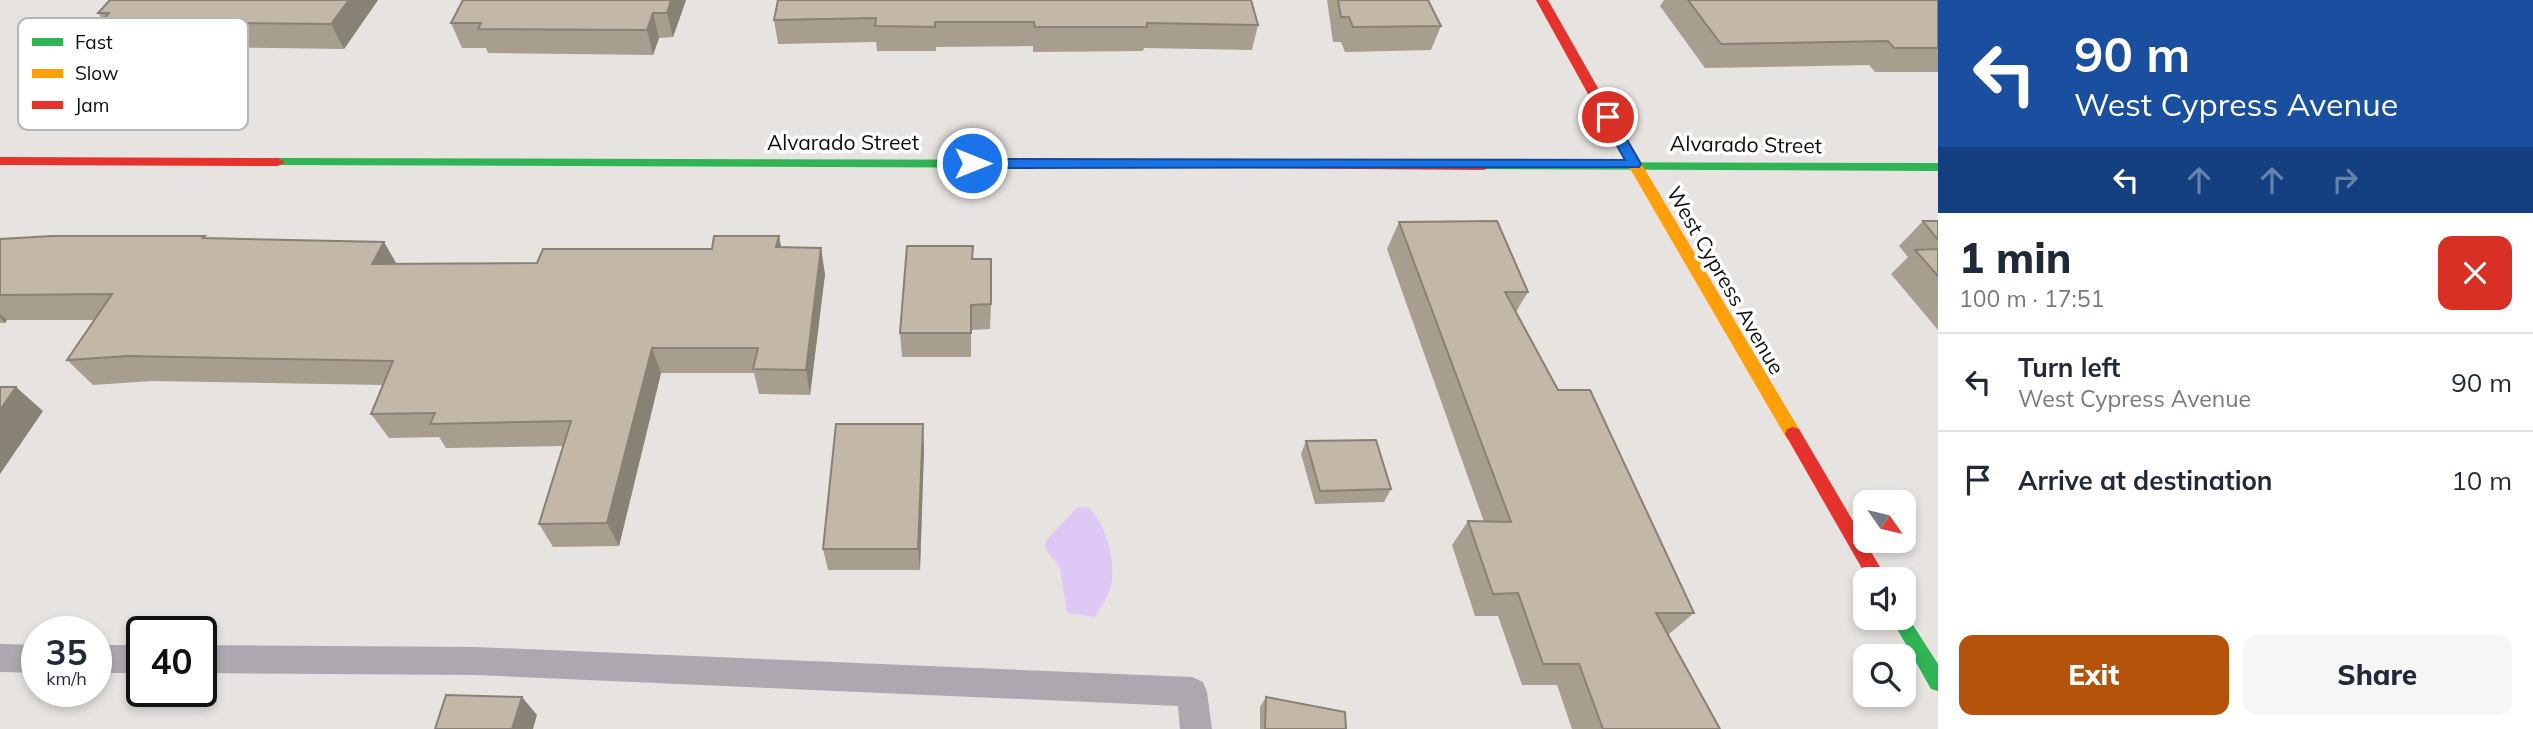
<!DOCTYPE html>
<meta charset="utf-8">
<style>
body{margin:0;font-family:Mulish,sans-serif;background:#f6f6f7;color:#1f2937;height:100vh;display:flex;flex-direction:column;font-size:26px;white-space:nowrap}
*{box-sizing:border-box;margin:0}
p{font-size:23px;color:#747a83}
.icon{flex:none;width:38px;height:38px;fill:none;stroke:currentColor;stroke-width:2;stroke-linecap:round;stroke-linejoin:round}
.map{position:relative;flex:1;overflow:hidden}
.panel{display:flex;flex-direction:column;background:#fff;width:595px}
.panel>*{flex:none}
.hud{background:#1a4fa0;color:#fff;overflow:hidden}
.needle{width:46px;rotate:124deg}
.tools{position:absolute;left:1853px;top:490px;display:grid;gap:14px}
.tools a{display:grid;place-items:center;width:63px;height:63px;border-radius:14px;background:#fff;box-shadow:0 4px 10px #0003;font-size:35px}
.speed{position:absolute;left:21px;top:616px;display:flex;gap:14px;font-size:35px;font-weight:700;text-align:center}
.speed>*{display:grid;place-content:center;width:91px;height:91px;border-radius:50%;background:#fff;box-shadow:0 4px 10px #0003;line-height:1}
.speed small{font-size:18px;font-weight:400}
.speed .limit{border:4px solid #111;border-radius:10px;background:#fff;color:#111}
.pin{position:absolute;display:grid;place-items:center;width:60px;height:60px;color:#fff;margin:-30px;border:4px solid #fff;border-radius:50%;box-shadow:0 2px 7px #0007}
.me{position:absolute;width:77px;margin:-38px;rotate:90deg;stroke-linejoin:round;filter:drop-shadow(0 0 5px #0008)}
.turn{display:flex;align-items:center;gap:24px;height:147px;padding:0 21px;font-size:32px}
.turn .icon{width:91px;height:91px;stroke-width:2.5}
.turn b{display:block;font-size:49px;line-height:60px}
.lanes{display:flex;align-items:center;height:66px;padding:0 21px;background:#0003;justify-content:center;gap:35px;direction:ltr}
.lanes .off{opacity:.35}
.round{display:grid;place-items:center;flex:none;width:74px;height:74px;border-radius:14px;background:#f6f6f7}
.headline{display:flex;align-items:center;justify-content:space-between;height:119px;padding:0 21px}
h1{font-size:42px;font-weight:800;line-height:52px}
.action{display:flex;gap:14px;margin-top:auto;padding:14px 21px}
.action a{flex:1;height:80px;border-radius:14px;background:#b45309;color:#fff;font-size:28px;font-weight:800;line-height:80px;text-align:center}
.action a+a{background:#f6f6f7;color:#1f2937}
ul{padding:0;list-style:none}
li{display:flex;align-items:center;gap:21px;height:98px;padding:0 21px;border-top:2px solid #e0e1e3}
li div{flex:1}
li b{display:block;font-size:26px}
li em{font-style:normal}
main{display:flex;flex:1;min-height:0}
.map>svg:first-child{display:block}
.water{fill:#dec9f6}
.lines{fill:none;stroke-linecap:round;stroke-linejoin:round}
.lane{fill:#ada8b0;fill-rule:evenodd}
.fast{fill:#30b455;fill-rule:evenodd}
.slow{fill:#ff9f0a;fill-rule:evenodd}
.jam{fill:#e5322d;fill-rule:evenodd}
.wall{fill:#a89e90}
.shaded-wall{fill:#888175}
.building{fill:#c3b8a7;stroke:#888175;stroke-width:2}
.route{fill:#1a73e8;stroke:#114b97;stroke-width:2}
.labels{text-anchor:middle;dominant-baseline:central;stroke-width:7;stroke-linejoin:round;paint-order:stroke}
.street-label{font-size:21px;fill:#0f0d0c;stroke:#fff}
.key{fill:#fff;stroke:#b7b6b6;stroke-width:2}
.key-label{font-size:19px;fill:#0f0d0c}
</style>
<main>
<div class="map">
<svg width="1938" height="729" viewBox="0 0 1938 729">
<rect width="100%" height="100%" fill="#e6e3e0"/>
<path class="water" d="M1088,507c19,18 28,53 23,79 -2,10 -11,22 -16,31l-28,-4 -7,-45 -15,-20 1,-8 31,-32z"/>
<g class="lines">
<g class="lane">
<polygon points="0,644 37,645 37,673 0,672"/>
<rect x="96" y="645" width="46" height="28"/>
<polygon points="201,645 476,647 1192,677 1203,682 1207,692 1212,729 1180,729 1178,706 476,675 201,673"/>
</g>
<g class="fast">
<polygon points="278,158 1121,160 1128,164 1121,168 273,165 273,159"/>
<polygon points="1484,162 1938,163 1938,171 1479,169 1479,163"/>
<polygon points="1904,611 1938,664 1938,691 1931,689 1891,618 1904,618"/>
</g>
<polygon class="slow" points="1621,137 1628,141 1799,429 1801,434 1799,439 1793,441 1787,439 1614,141"/>
<g class="jam">
<polygon points="1536,0 1548,0 1628,141 1626,144 1621,145 1614,141"/>
<polygon points="0,157 278,158 285,162 278,166 0,165"/>
<polygon points="1121,160 1484,162 1491,166 1484,170 1116,167 1116,161"/>
<polygon points="1793,427 1799,429 1887,579 1868,579 1785,434 1787,429"/>
</g>
</g>
<g class="wall">
<polygon points="378,0 344,49 118,46 101,22 103,20 98,13"/>
<polygon points="686,0 673,37 659,38 653,55 488,53 486,48 462,48 451,23"/>
<polygon points="778,0 1258,25 1252,50 1144,48 1143,51 1033,52 1033,46 936,47 936,51 877,51 876,42 778,44 774,20"/>
<polygon points="1327,0 1428,0 1441,26 1431,50 1345,52 1341,42 1333,42"/>
<polygon points="1664,0 1938,0 1938,72 1875,72 1869,65 1705,68 1660,6"/>
<polygon points="1923,221 1938,221 1938,330 1891,274 1908,257 1899,246"/>
<polygon points="1399,222 1528,292 1516,312 1558,390 1694,613 1668,635 1720,729 1572,729 1557,685 1522,685 1498,616 1475,616 1452,545 1468,521 1484,522 1387,249"/>
<polygon points="779,236 781,247 825,274 810,395 759,394 754,373 661,373 619,546 553,547 539,524 563,446 446,448 439,437 389,438 371,414 383,385 152,381 93,385 67,360 94,320 7,320 5,323 0,323 0,239 207,238 397,264 537,263 712,249"/>
<polygon points="972,259 991,304 990,329 971,330 971,357 902,357 900,333"/>
<polygon points="1306,441 1391,489 1384,502 1315,504 1301,454"/>
<polygon points="924,447 920,570 828,570 823,549"/>
<polygon points="1266,697 1346,729 1260,729 1260,707"/>
</g>
<g class="shaded-wall">
<polygon points="349,0 378,0 344,49 331,24"/>
<polygon points="671,0 686,0 673,37 667,13"/>
<polygon points="653,13 659,38 653,55 647,30"/>
<polygon points="779,236 784,263 776,247"/>
<polygon points="384,242 399,268 372,264"/>
<polygon points="821,248 825,274 810,395 806,370"/>
<polygon points="0,314 7,320 5,323 0,318"/>
<polygon points="652,348 661,373 619,546 607,523"/>
<polygon points="16,387 43,411 0,474 0,410"/>
<polygon points="923,424 924,447 920,570 918,549"/>
<polygon points="522,697 537,715 533,729 512,729"/>
</g>
<g class="building">
<polygon points="110,0 349,0 331,24 101,22 109,13 98,13"/>
<polygon points="463,0 671,0 667,13 653,13 647,30 478,29 481,23 451,23"/>
<polygon points="778,0 1251,0 1258,25 1147,23 1147,27 1035,27 1034,22 935,22 935,27 875,26 876,18 774,20"/>
<polygon points="1338,0 1428,0 1441,26 1353,27 1349,17 1341,17"/>
<polygon points="1688,0 1938,0 1938,48 1894,48 1888,41 1721,44"/>
<polygon points="1497,221 1528,292 1505,292 1558,390 1590,390 1694,613 1656,613 1720,729 1603,729 1579,664 1543,664 1518,593 1493,594 1468,521 1511,522 1399,222"/>
<polygon points="1923,221 1938,221 1938,240"/>
<polygon points="52,236 205,236 203,238 384,242 372,264 537,263 543,249 712,249 714,236 779,236 776,247 821,248 806,370 753,369 758,348 652,348 607,523 539,524 571,421 430,424 435,413 371,414 393,361 128,356 67,360 112,294 0,295 0,239"/>
<polygon points="907,246 973,246 972,259 991,259 991,304 971,305 971,333 900,333"/>
<polygon points="1938,249 1938,276 1915,250"/>
<polygon points="0,387 16,387 0,410"/>
<polygon points="836,424 923,424 918,549 823,549"/>
<polygon points="1376,440 1391,489 1320,491 1306,441"/>
<polygon points="446,695 522,697 512,729 435,729"/>
<polygon points="1266,697 1345,712 1346,729 1265,729"/>
</g>
<polygon class="route" points="1608,113 1614,117 1641,164 1639,167 972,168 966,163 972,159 1625,160 1601,117"/>
<g class="labels">
<g class="street-label">
<text x="843" y="142">Alvarado Street</text>
<text transform="translate(1746 144) rotate(1)">Alvarado Street</text>
<text transform="translate(1726 280) rotate(60)">West Cypress Avenue</text>
</g>
</g>
<rect x="18" y="18" width="230" height="112" rx="10" class="key"/>
<rect x="32" y="38" width="31" height="8" fill="#30b455"/>
<rect x="32" y="69" width="31" height="9" fill="#ff9f0a"/>
<rect x="32" y="101" width="31" height="8" fill="#e5322d"/>
<g class="key-label">
<text x="75" y="49">Fast</text>
<text x="75" y="80">Slow</text>
<text x="75" y="112">Jam</text>
</g>
</svg>
<div class="tools">
<a><svg class="needle" viewBox="-14 -14 28 28"><path d="M0-13l5 13h-10z" fill="#e53935"/><path d="M0 13l5-13h-10z" fill="#747a83"/></svg></a>
<a><svg class="icon" aria-label="sound" viewBox="0 0 24 24"><path d="M4 9h4l5-4v14l-5-4H4zM17 9q2 3 0 6"/></svg></a>
<a><svg class="icon" aria-label="search" viewBox="0 0 24 24"><circle cx="10" cy="10" r="6"/><path d="M15 15l6 6"/></svg></a>
</div>
<div class="speed"><div>35<small>km/h</small></div><div class="limit">40</div></div>
<div class="pin" style="left:1608px;top:117px;background:#d93025"><svg class="icon" aria-label="arrive" viewBox="0 0 24 24"><path d="M6 21V4h12l-3 4 3 4H6"/></svg></div>
<svg class="me" style="left:972px;top:163px" viewBox="-20 -20 40 40"><circle r="17" fill="#1a73e8" stroke="#fff" stroke-width="3"/><path d="M0-11L8 9 0 5-8 9z" fill="#fff"/></svg>
</div>
<section class="panel">
<div class="hud">
<div class="turn"><svg class="icon" aria-label="left" viewBox="0 0 24 24"><path d="M17 20v-9H6M10 6l-5 5 5 5"/></svg><div><b>90 m</b>West Cypress Avenue</div></div>
<div class="lanes"><svg class="icon" aria-label="left" viewBox="0 0 24 24"><path d="M17 20v-9H6M10 6l-5 5 5 5"/></svg><svg class="icon off" aria-label="ahead" viewBox="0 0 24 24"><path d="M12 20V5M6 11l6-6 6 6"/></svg><svg class="icon off" aria-label="ahead" viewBox="0 0 24 24"><path d="M12 20V5M6 11l6-6 6 6"/></svg><svg class="icon off" aria-label="right" viewBox="0 0 24 24"><path d="M7 20v-9h11M14 6l5 5-5 5"/></svg></div>
</div>
<div class="headline"><div><h1>1 min</h1><p>100 m · 17:51</p></div><a class="round" style="background:#d93025;color:#fff"><svg class="icon" aria-label="close" viewBox="0 0 24 24"><path d="M6 6l12 12M18 6L6 18"/></svg></a></div>
<ul>
<li><svg class="icon" aria-label="left" viewBox="0 0 24 24"><path d="M17 20v-9H6M10 6l-5 5 5 5"/></svg><div><b>Turn left</b><p>West Cypress Avenue</p></div><em>90 m</em></li>
<li><svg class="icon" aria-label="arrive" viewBox="0 0 24 24"><path d="M6 21V4h12l-3 4 3 4H6"/></svg><div><b>Arrive at destination</b></div><em>10 m</em></li>
</ul>
<div class="action"><a>Exit</a><a>Share</a></div>
</section>
</main>
